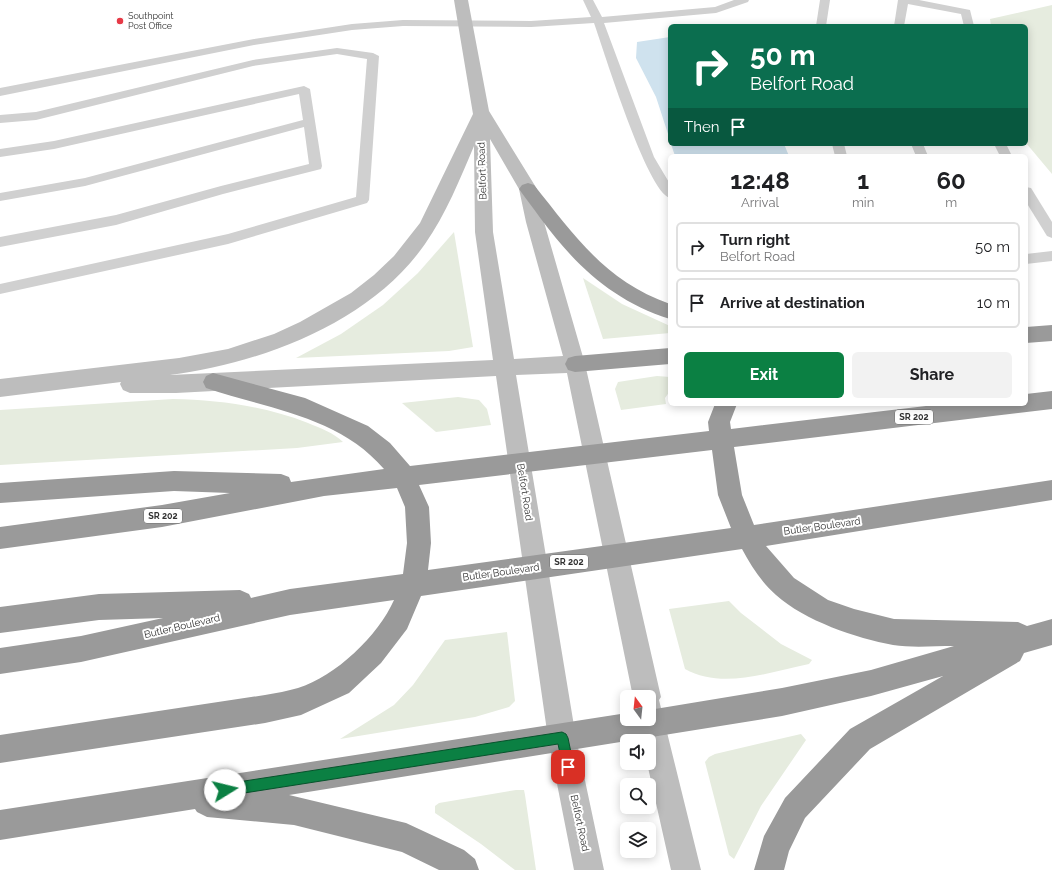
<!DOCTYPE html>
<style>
body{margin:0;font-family:Raleway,sans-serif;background:#f2f2f2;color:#202124;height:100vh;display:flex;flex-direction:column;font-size:15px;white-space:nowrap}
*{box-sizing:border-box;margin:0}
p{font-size:13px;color:#757577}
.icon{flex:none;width:22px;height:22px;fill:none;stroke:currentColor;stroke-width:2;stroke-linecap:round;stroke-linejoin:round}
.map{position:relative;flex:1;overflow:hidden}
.side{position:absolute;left:668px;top:154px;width:360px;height:252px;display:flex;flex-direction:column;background:#fff;border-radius:6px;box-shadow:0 2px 10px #0003}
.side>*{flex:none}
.guide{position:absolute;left:668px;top:24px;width:360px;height:122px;border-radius:6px;box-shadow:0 2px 10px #0003;background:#0b6e4f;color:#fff;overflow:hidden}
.needle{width:26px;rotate:345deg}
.controls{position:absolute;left:620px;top:690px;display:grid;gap:8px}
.controls a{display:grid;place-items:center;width:36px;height:36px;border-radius:6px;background:#fff;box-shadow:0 2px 10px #0003;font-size:20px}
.pin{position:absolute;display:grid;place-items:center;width:34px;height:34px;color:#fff;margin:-17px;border-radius:8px;box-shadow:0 2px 6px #0006}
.me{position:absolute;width:44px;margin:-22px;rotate:81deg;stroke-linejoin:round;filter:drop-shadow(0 0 3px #0008)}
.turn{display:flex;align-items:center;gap:14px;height:84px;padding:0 16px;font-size:18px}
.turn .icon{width:52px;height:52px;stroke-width:2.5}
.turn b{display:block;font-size:28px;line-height:34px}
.then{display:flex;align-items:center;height:38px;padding:0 16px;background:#0003;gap:8px;font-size:15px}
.eta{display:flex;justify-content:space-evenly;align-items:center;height:68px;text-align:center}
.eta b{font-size:24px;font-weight:700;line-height:28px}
.cta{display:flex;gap:8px;margin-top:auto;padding:8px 16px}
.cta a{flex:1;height:46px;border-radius:6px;background:#0b8043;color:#fff;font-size:16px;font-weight:700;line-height:46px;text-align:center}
.cta a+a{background:#f2f2f2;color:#202124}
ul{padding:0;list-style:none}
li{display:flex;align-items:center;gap:12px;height:50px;margin:0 8px 6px;padding:0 8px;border:2px solid #e0e0e0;border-radius:6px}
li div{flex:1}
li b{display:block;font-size:15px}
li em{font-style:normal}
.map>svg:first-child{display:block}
.green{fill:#e6ecdf}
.water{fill:#cfe2ee}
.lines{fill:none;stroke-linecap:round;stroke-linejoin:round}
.lane{fill:#d0d0d0;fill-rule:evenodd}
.secondary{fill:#bdbdbd;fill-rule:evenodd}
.highway{fill:#9a9a9a;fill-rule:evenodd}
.route{fill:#0b8043;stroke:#07532c}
.poi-dot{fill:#e63946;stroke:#fff;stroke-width:1.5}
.labels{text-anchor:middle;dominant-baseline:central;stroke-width:4;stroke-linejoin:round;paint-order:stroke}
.far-poi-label{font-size:9px;fill:#333;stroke:#fff;text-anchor:start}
.shield{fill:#fff;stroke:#707070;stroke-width:1}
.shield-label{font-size:9px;font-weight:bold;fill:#333}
.street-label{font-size:10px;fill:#333;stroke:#fff}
</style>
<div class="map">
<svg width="1052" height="870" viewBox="0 0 1052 870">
<rect width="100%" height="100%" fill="#fff"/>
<g class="green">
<polygon points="1052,5 1052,174 1026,143 1026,26 991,26 990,19"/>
<polygon points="454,232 473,347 449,351 296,358 341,334 383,305 418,273"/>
<polygon points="583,278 622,304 670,326 670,333 603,339"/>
<polygon points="657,376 670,377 670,391 665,398 666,404 621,410 615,389 618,382"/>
<polygon points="458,397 479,400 487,409 491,425 436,432 402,403"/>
<path d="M173,399c46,1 92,7 135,24 12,5 26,10 35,19l-46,6 -297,17v-55z"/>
<path d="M729,601l12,12 40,31 31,16 -3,4c-39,8 -87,26 -124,5l-16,-60z"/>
<polygon points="507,632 515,701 509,707 475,717 340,739 394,705 413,685 445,640"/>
<polygon points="801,734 806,740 761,806 734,859 729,855 705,762 709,757 715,754"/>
<polygon points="516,790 524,790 525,795 536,870 515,870 481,844 435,813 435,806 439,803"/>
</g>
<g class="water">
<polygon points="670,37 670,140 656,97 636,58 637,42"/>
<polygon points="671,144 784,144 789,156 675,156"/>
</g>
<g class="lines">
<g class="lane">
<path d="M583,0h10l9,17 113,-10 19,-7h15l-1,2 -32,11 -112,10 50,134 16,27v14c-23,-6 -66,-147 -76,-175l-63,4 -128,-1 -51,4 -98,15 -254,51v-8l254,-49 98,-15 51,-4 128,1 60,-4z"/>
<polygon points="820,0 830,0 826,26 816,26"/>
<polygon points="898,0 919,0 970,10 974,26 964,26 961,14 908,4 904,26 894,26"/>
<polygon points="337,48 373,53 379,56 369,200 367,203 228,244 0,294 0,284 228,234 356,197 367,59 337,54 253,66 36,120 0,123 0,115 36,112 253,60"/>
<polygon points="304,86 310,89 322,166 321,169 223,194 116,225 0,247 0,237 116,215 221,186 309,164 304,127 85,186 0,201 0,193 85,178 303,120 299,94 54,149 0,157 0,149 54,141"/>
<polygon points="832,144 844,144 847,156 835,156"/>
<polygon points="911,144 923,144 928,156 916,156"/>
<polygon points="994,144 1006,144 1012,156 1000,156"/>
<polygon points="1026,187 1031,188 1052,222 1052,238 1047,236 1026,202"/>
<polygon points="1052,251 1052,261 1026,264 1026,254"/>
</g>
<path class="secondary" d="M454,0h14l21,111 48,78 7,33 41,142 76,333 -2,3 42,170h-30l-24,-107h2v-22h-7l-4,-22h11v-22h-16l-66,-324 -51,2 60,363 28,132h-30l-26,-132 -52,-362 -320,17h-46l-7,-3 -3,-6 1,-2 -121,15v-18l179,-21 49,-9 46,-15 26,-12 51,-29 23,-18 20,-19 26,-33 53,-109zM490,139l29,50 7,33 37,134 -49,3 -21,-127zM474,146l1,86 18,128 -323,15c92,-12 200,-52 255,-131 21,-30 35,-65 49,-98z"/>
<g class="highway">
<path d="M528,183l6,2c41,51 71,96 136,119v15c-57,-18 -94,-53 -129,-100 -7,-10 -15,-20 -22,-30l3,-4z"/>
<polygon points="1052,325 1052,341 1026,343 1026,327"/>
<polygon points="670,348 670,364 575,372 568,370 565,364 568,358 575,356"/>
<path d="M213,373l92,25 63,28 22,17 20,23 299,-35 -1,-9 7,-18h22l-7,18 1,7 212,-25h83v-10l26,-3v18l-318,38 8,48 12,30 298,-45v20l-286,46 28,32 34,22 26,9 40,10 124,3 9,4 25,-7v26l-28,8 -4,8 -150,88 -65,69 -16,33 -5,19h-30l10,-34 21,-38 65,-69 93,-53 -72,20 -89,20 -493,79 117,28 58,27 11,9 4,11h-40l-37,-18 -108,-27 -87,-8 -10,-5 -2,-3 -195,31v-30l627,-97v6h22v-9l133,-22 89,-18 83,-24c-20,0 -42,2 -61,-1 -37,-7 -88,-24 -117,-50 -14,-12 -25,-29 -34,-46l-321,47 -14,33 -26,34 -32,30 -48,22 -36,8 -265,40v-28l265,-40c11,-2 23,-4 33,-7 38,-12 80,-52 96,-88l-104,15 -209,47 -81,12v-26l81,-12 82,-18 -64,2 -99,13v-26l99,-13 141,-4 9,4 2,4 39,-9 113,-15 4,-31 -2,-36 -8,-19 -73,8 -162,31 -162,22v-22l162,-22 68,-12 -56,-2 -174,12v-20l174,-12 107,3 8,3 2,5 93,-13c-45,-53 -116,-60 -178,-81l-3,-6 3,-6zM712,450l6,45 13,33 -303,42 3,-27 -2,-36 -10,-22z"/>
</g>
</g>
<polygon class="route" points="562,732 566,734 568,738 574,767 572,772 568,773 564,772 558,744 225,796 221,794 219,790 221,786 225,784"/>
<circle class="poi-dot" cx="120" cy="21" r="4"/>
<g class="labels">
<g class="far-poi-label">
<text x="128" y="16">Southpoint<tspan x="128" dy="10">Post Office</tspan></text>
</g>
<g class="shield">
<rect x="895" y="410" width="38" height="14" rx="3"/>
<rect x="144" y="509" width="38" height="14" rx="3"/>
<rect x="550" y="555" width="38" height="14" rx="3"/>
</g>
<g class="shield-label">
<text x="914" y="417">SR 202</text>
<text x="163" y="516">SR 202</text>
<text x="569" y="562">SR 202</text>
</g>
<g class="street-label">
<text transform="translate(482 171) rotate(-92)">Belfort Road</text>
<text transform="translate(525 492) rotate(81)">Belfort Road</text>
<text transform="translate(822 526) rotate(-8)">Butler Boulevard</text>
<text transform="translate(501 572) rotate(-8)">Butler Boulevard</text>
<text transform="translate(182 626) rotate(-13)">Butler Boulevard</text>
<text transform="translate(580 823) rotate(78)">Belfort Road</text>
</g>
</g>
</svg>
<div class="controls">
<a><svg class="needle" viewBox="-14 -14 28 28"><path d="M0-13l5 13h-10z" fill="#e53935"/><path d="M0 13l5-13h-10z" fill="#757577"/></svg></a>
<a><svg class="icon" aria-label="sound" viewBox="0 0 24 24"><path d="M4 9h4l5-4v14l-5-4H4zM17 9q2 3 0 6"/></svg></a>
<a><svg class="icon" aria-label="search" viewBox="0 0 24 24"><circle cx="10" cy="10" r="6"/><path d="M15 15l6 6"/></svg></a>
<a><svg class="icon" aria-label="layers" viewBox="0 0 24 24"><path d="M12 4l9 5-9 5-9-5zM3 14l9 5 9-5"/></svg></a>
</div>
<div class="pin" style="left:568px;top:767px;background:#d93025"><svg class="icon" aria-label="arrive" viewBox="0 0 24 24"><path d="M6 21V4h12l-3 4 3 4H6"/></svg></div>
<svg class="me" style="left:225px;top:790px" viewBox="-20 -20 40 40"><circle r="19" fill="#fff"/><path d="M0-13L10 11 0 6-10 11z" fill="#0b8043"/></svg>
<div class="guide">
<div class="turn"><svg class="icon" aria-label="right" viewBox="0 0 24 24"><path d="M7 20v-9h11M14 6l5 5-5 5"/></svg><div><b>50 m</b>Belfort Road</div></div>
<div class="then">Then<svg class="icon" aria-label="arrive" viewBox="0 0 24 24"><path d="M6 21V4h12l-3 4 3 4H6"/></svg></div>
</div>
<section class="side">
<div class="eta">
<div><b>12:48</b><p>Arrival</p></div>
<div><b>1</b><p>min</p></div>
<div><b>60</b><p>m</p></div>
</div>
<ul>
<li><svg class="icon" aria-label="right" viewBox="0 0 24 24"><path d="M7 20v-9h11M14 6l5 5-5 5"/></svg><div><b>Turn right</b><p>Belfort Road</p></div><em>50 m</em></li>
<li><svg class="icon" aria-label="arrive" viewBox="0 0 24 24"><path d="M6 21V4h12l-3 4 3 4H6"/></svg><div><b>Arrive at destination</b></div><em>10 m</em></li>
</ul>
<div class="cta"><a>Exit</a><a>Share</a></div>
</section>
</div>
